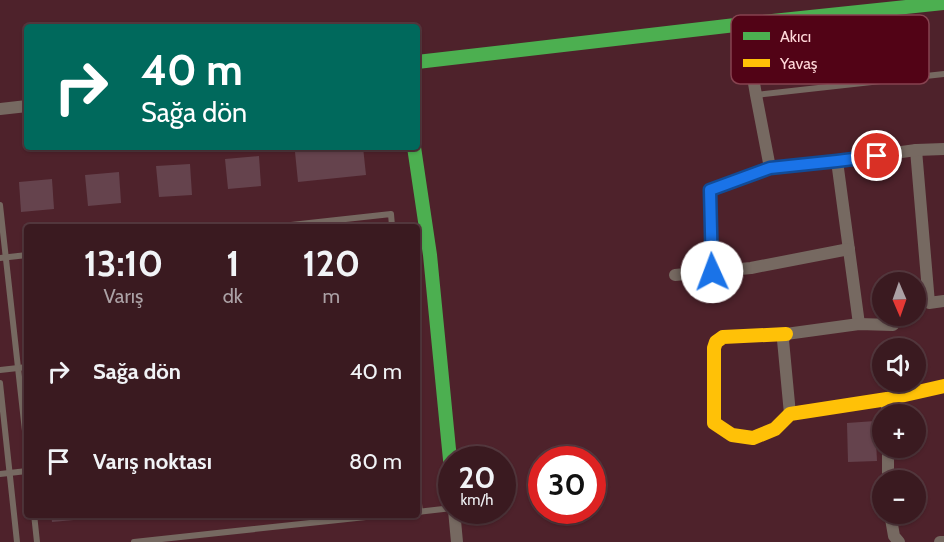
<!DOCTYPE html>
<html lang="tr">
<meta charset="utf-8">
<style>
body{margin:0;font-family:Cabin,sans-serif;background:#412329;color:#f1f3f6;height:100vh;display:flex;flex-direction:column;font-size:22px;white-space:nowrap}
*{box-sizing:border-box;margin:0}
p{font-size:20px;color:#aba1a5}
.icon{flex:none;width:33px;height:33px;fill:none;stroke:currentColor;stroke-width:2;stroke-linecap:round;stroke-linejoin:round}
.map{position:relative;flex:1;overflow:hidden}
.details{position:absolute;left:24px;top:224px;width:396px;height:294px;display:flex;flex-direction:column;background:#3a1a20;border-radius:6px;box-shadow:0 2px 4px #0004,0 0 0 2px #54383e}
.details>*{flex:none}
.guide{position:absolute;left:24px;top:24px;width:396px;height:126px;border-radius:6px;box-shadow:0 2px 4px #0004,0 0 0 2px #54383e;background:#00695c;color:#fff;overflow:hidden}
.needle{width:39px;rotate:178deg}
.tools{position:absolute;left:872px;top:272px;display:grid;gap:12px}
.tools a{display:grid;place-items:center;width:54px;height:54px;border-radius:50%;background:#3a1a20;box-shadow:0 2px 4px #0004,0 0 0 2px #54383e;font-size:30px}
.speed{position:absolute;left:438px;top:446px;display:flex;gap:12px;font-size:30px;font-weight:700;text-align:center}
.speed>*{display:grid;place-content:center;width:78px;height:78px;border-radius:50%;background:#3a1a20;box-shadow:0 2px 4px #0004,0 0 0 2px #54383e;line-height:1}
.speed small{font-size:15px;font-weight:400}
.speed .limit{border:9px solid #d22;background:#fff;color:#111}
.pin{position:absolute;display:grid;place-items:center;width:51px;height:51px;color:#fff;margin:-26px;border:3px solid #fff;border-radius:50%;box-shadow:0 2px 6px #0007}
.me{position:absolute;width:66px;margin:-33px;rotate:358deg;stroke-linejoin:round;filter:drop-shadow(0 0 4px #0008)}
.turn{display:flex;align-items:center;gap:21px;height:126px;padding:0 18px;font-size:27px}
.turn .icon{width:78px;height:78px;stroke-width:2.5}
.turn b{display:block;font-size:42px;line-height:51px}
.eta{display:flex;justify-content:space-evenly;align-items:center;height:102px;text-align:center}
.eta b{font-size:36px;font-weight:700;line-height:42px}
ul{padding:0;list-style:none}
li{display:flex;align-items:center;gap:18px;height:90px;padding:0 18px}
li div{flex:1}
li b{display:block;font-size:22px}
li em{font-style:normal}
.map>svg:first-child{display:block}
.building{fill:#65434d}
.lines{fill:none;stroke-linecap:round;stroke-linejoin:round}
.lane{stroke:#766961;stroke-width:6}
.street{stroke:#766961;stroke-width:12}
.fast{stroke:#4caf50;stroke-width:14}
.slow{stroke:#ffc107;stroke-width:14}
.route-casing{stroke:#114b97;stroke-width:15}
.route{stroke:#1a73e8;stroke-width:10}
.key{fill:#520316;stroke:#864350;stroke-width:1.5}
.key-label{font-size:16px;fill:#ffd8d9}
</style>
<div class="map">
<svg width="944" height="542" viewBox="0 0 944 542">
<rect width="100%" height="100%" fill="#4e222b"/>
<g class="building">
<polygon points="337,147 363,147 366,175 298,182 295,152"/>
<polygon points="259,156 261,186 228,189 225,159"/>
<polygon points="190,164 192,195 159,197 156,166"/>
<polygon points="119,172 121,203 88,206 85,175"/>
<polygon points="52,179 54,209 21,212 19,182"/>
<polygon points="875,421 877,461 848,462 847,423"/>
<polygon points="51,514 85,514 85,519 52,522"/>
</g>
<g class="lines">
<g class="lane">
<polyline points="756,95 944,74"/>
<polyline points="0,205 27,449"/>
<polyline points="282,226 391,214 392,226"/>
<polyline points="0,258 27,255"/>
<polyline points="0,370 27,367"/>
<polyline points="0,383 17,542"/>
<polyline points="0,474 27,471"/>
<polyline points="417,486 420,512"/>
<polyline points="417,512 452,508"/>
<polyline points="34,514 37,542"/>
<polyline points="134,542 394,514"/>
</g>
<g class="street">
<polyline points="744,24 756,95 770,168"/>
<polyline points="0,109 27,106"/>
<polyline points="916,150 929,303 944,301"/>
<polyline points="837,161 859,324"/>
<polyline points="712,272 710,190 770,168 837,161 916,150 944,149"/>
<polyline points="675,275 751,268 849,249"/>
<polyline points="887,399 887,414"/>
<polyline points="790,414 783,340 786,334 859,324 893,325"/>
<polyline points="888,447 888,480"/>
<polyline points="454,510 457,542"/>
<polyline points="890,513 894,536 899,542"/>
<polyline points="940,542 944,542"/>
</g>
<g class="fast">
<polyline points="417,62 744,24 944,3"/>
<polyline points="414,147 430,255 452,480"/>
</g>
<polyline class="slow" points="786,334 723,337 716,342 714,348 714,423 732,435 753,438 775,429 790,414 887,399 944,386"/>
</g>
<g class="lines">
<defs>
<polyline id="route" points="712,272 710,190 770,168 837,161 877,156"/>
</defs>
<use href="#route" class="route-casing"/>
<use href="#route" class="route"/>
</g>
<rect x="731" y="15" width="198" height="69" rx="9" class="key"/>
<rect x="743" y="32" width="27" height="8" fill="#4caf50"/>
<rect x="743" y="59" width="27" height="8" fill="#ffc107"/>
<g class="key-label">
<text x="780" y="42">Akıcı</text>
<text x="780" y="69">Yavaş</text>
</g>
</svg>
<div class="tools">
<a><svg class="needle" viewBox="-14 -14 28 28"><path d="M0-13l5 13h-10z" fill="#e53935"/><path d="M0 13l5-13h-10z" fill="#aba1a5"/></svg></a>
<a><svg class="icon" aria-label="sound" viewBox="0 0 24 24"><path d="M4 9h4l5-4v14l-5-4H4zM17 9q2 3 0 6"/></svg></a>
<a>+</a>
<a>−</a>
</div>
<div class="speed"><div>20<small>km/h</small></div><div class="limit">30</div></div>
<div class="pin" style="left:877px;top:156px;background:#d93025"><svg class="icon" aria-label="arrive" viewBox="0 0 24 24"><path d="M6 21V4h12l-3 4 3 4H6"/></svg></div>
<svg class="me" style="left:712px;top:272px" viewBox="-20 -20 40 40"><circle r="19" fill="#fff"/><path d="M0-13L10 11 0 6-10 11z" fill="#1a73e8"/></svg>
<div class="guide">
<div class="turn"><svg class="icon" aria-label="right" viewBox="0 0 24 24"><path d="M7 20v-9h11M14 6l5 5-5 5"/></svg><div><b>40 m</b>Sağa dön</div></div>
</div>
<section class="details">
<div class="eta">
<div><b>13:10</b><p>Varış</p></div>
<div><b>1</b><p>dk</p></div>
<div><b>120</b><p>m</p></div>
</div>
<ul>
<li><svg class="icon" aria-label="right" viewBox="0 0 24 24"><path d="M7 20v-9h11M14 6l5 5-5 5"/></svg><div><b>Sağa dön</b></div><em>40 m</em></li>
<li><svg class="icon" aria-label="arrive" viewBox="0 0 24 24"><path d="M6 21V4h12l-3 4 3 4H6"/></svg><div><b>Varış noktası</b></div><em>80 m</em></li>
</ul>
</section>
</div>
